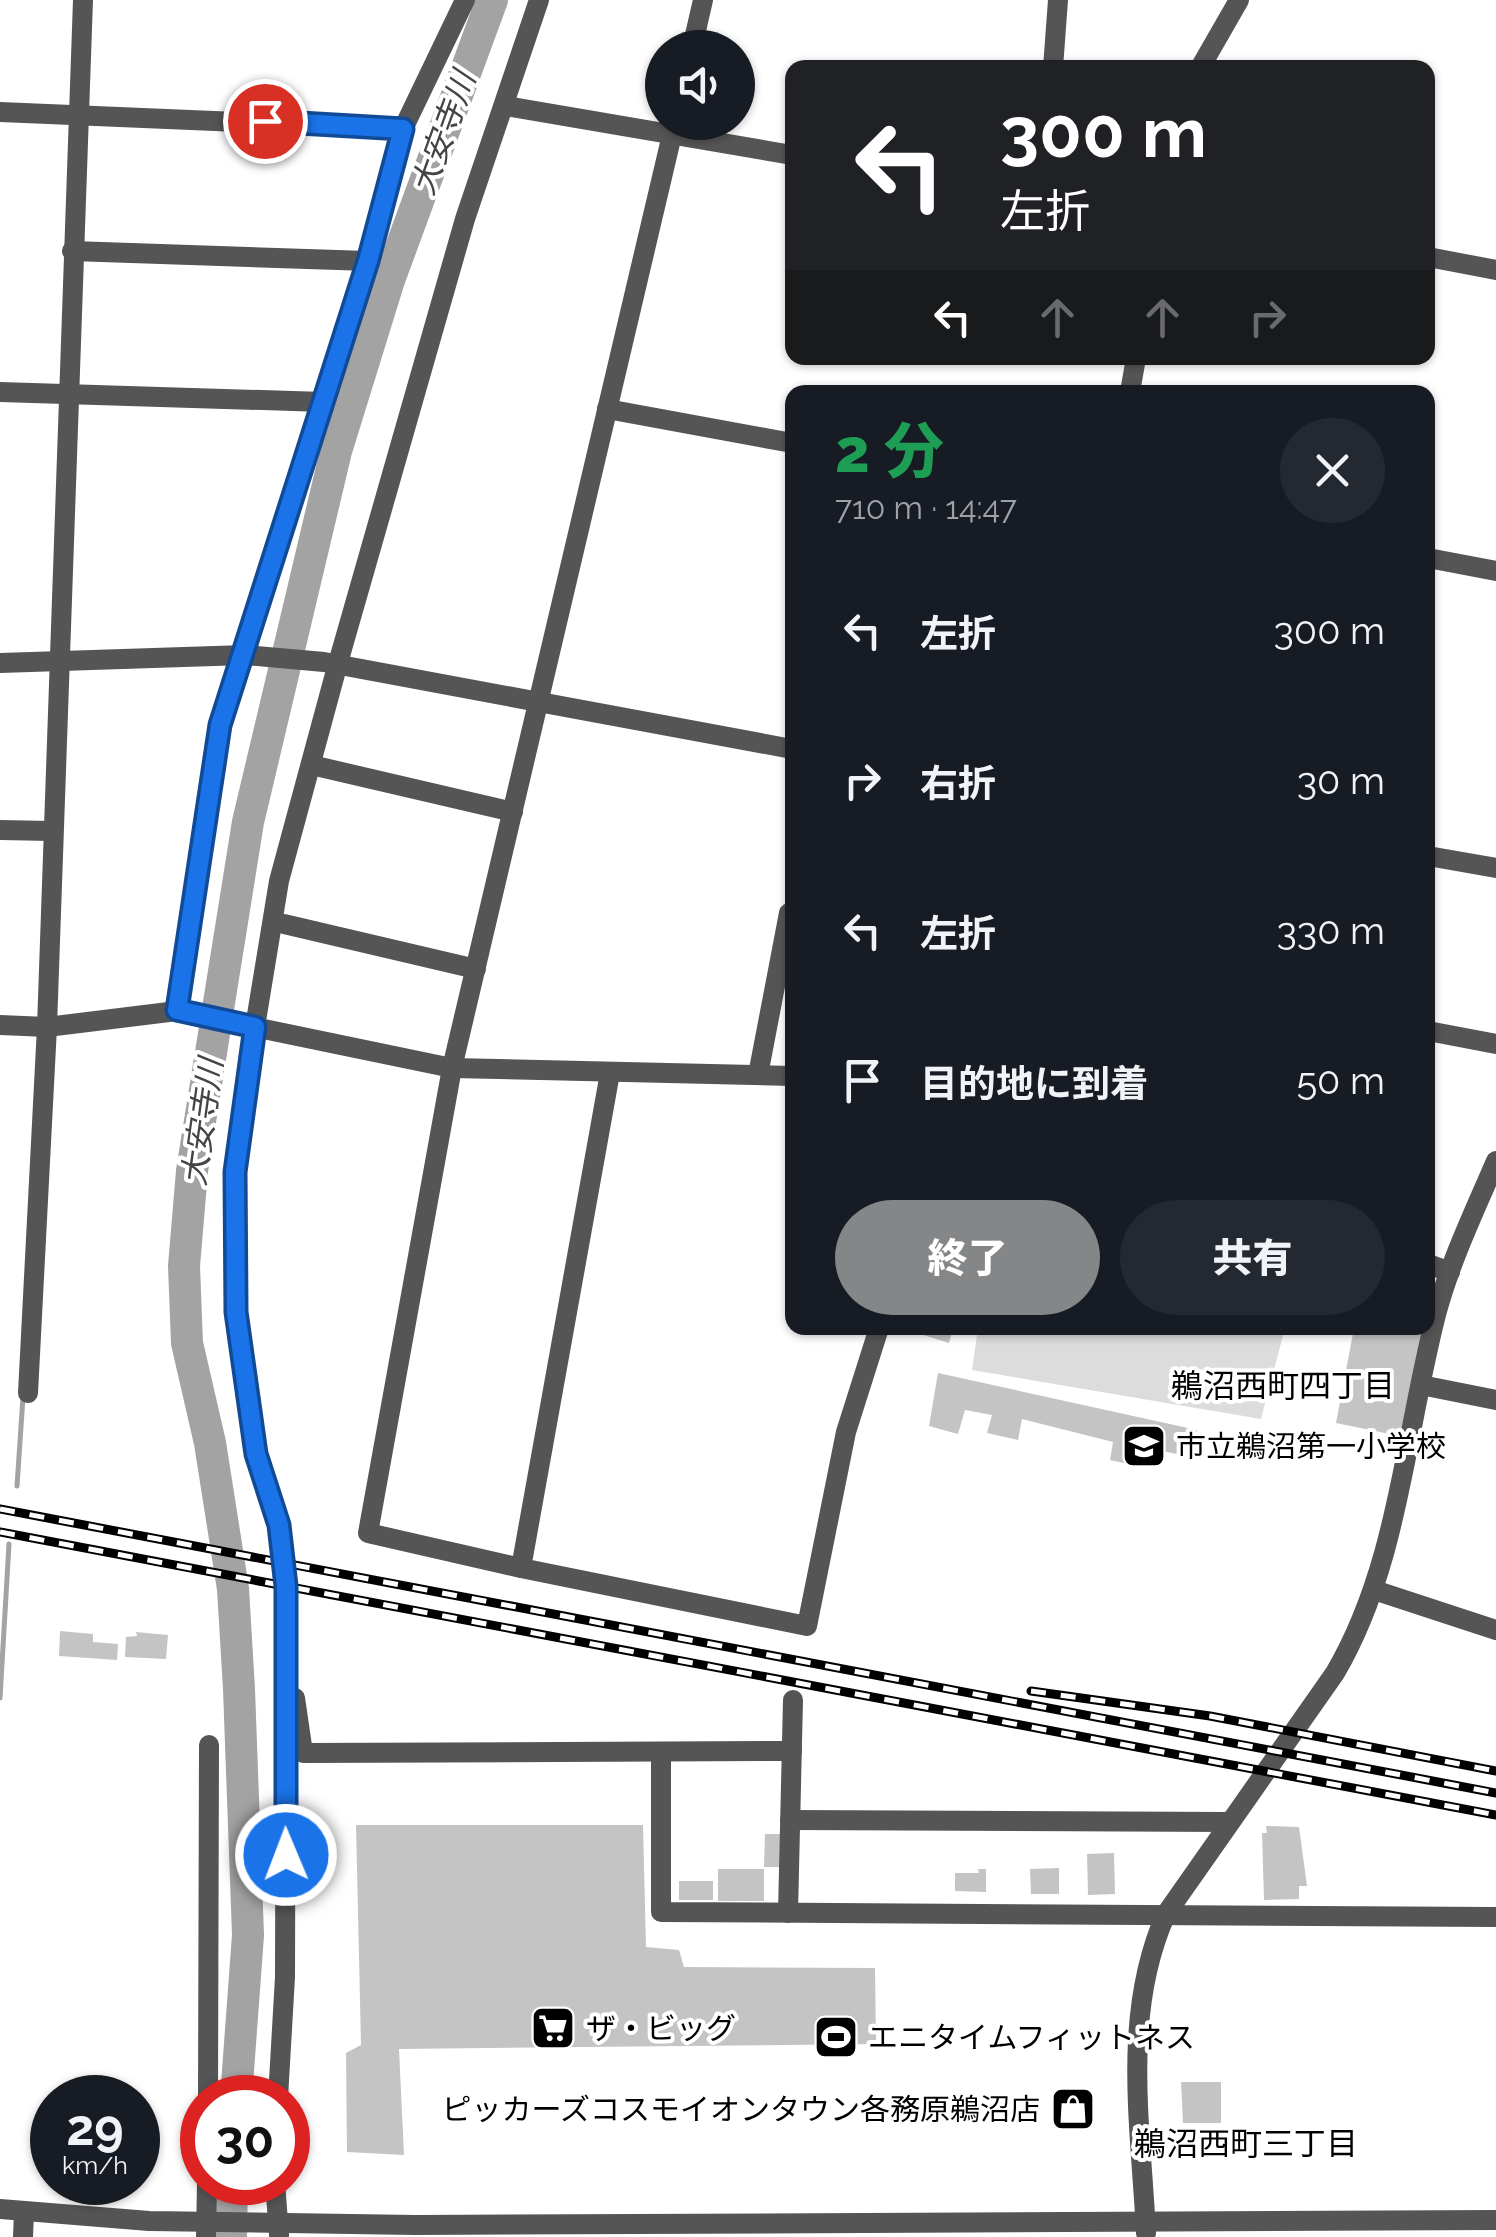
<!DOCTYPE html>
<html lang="ja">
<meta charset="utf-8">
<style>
body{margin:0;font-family:Raleway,"Noto Sans JP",sans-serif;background:#242831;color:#f1f3f6;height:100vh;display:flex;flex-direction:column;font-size:38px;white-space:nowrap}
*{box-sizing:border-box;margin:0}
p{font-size:32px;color:#9ea1a6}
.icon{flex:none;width:55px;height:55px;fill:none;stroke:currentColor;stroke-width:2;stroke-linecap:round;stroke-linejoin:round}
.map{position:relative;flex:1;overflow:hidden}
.drawer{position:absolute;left:785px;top:385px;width:650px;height:950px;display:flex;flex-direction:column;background:#171b24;border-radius:20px;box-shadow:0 2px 8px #0004}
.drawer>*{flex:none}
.top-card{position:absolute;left:785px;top:60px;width:650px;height:305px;border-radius:20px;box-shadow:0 2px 8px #0004;background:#202124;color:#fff;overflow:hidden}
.fabs{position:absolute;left:645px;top:30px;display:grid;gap:20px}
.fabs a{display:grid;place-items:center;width:110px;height:110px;border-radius:50%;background:#171b24;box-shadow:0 2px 8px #0004;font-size:50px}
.speed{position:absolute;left:30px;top:2075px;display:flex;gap:20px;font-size:50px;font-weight:700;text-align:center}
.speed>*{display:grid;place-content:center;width:130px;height:130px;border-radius:50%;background:#171b24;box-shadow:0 2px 8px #0004;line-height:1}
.speed small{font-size:25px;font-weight:400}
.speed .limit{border:15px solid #d22;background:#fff;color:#111}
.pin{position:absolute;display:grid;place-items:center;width:85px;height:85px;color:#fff;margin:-42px;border:5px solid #fff;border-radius:50%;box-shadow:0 2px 10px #0007}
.me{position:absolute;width:110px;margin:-55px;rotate:359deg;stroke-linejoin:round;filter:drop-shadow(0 0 8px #0008)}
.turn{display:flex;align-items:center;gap:35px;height:210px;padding:0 50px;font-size:45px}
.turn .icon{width:130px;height:130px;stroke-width:2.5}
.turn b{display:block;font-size:70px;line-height:85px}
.lanes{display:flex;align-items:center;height:95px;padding:0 50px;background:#0003;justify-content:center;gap:50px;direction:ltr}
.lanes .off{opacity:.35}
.round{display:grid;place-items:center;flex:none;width:105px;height:105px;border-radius:52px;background:#242831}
.head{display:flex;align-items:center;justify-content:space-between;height:170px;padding:0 50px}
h1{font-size:60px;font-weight:800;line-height:75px;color:#1e9e55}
.button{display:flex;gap:20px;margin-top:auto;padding:20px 50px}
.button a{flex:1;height:115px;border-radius:60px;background:#858687;color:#fff;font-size:40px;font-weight:800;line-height:115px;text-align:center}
.button a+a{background:#242831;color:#f1f3f6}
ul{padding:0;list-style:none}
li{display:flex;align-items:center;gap:30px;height:150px;padding:0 50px}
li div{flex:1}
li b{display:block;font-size:38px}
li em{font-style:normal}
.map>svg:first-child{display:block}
.green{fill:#dcdcdc}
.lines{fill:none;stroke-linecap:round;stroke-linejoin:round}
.stream{stroke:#a3a3a3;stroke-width:5}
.river{stroke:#a3a3a3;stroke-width:32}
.building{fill:#c4c4c4}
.minor{stroke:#555;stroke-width:20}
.rail-casing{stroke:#000;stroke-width:9}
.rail{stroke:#fff;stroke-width:5;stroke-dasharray:15;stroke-linecap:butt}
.route-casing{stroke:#114b97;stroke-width:25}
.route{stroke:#1a73e8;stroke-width:18}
.labels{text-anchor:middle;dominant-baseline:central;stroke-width:8;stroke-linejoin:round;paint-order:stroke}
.poi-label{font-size:30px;fill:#000;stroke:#fff;text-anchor:start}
.water-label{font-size:32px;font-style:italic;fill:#444;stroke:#fff}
.neighbourhood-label{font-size:32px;fill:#000;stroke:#fff}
</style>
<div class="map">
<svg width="1496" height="2237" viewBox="0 0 1496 2237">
<rect width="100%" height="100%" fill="#fff"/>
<polygon class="green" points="978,1328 1285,1328 1261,1419 972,1370"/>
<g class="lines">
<g class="stream">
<polyline points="17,1486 23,1397"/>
<polyline points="0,1698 9,1544"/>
</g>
<g class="river">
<polyline points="236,2098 248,1935 239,1689 233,1589 210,1443 187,1343 184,1266 192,1171 248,822 336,451 389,280 492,0"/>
<polyline points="231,2237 232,2182"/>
</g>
</g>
<g class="building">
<polygon points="922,1328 953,1328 949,1343 920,1334"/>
<polygon points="1354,1328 1422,1331 1404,1437 1336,1423"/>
<polygon points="938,1373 1197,1430 1190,1457 1140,1446 1137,1466 1110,1460 1113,1442 1022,1419 1018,1440 987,1433 992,1415 965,1410 958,1434 929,1426"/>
<polygon points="60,1631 93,1634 93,1642 118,1644 117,1660 59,1656"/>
<polygon points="136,1632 168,1635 166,1659 125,1657 126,1637 137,1636"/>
<polygon points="356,1825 643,1825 646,1947 679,1950 684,1967 875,1968 876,2044 399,2049 404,2155 347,2152 346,2053 361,2045"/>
<polygon points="1266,1826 1299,1827 1307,1886 1299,1886 1299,1899 1264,1900 1262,1833 1267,1833"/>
<polygon points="765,1834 783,1834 782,1867 764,1867"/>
<polygon points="1114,1853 1115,1894 1088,1895 1087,1854"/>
<polygon points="1059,1868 1059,1894 1031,1894 1030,1869"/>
<rect x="718" y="1869" width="46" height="32"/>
<polygon points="978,1869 986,1869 986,1892 955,1891 955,1873 979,1873"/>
<rect x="679" y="1881" width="34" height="19"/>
<polygon points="1181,2082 1221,2082 1221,2123 1183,2123"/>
</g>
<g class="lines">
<g class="minor">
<polyline points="692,48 703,0"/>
<polyline points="1053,68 1058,0"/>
<polyline points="1200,68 1239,0"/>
<polyline points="506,106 792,155"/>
<polyline points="0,112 403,129"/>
<polyline points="72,251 368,261"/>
<polyline points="1428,257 1496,270"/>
<polyline points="0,392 324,402"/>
<polyline points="1130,392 1136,358"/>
<polyline points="607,409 792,443"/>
<polyline points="1428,558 1496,571"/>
<polyline points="0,663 245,655 324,662 792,749"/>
<polyline points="320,767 513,812"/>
<polyline points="0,830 51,831"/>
<polyline points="1428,856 1496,868"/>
<polyline points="284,924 476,969"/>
<polyline points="177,1011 221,725 368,261 403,129 465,0"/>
<polyline points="0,1025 47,1027 177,1011 452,1068 792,1076"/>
<polyline points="1428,1031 1496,1044"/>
<polyline points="610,1073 521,1568 807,1626 846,1432 879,1328"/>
<polyline points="758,1075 789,913"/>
<polyline points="1428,1264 1450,1272"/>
<polyline points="1421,1385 1496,1400"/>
<polyline points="28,1393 47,1027 83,0"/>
<polyline points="521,1568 368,1533 452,1068 675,122"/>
<polyline points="1374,1590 1496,1630"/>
<polyline points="295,1698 303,1753 792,1751"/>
<polyline points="661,1752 661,1912 1496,1917"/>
<polyline points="790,1820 1227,1822"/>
<polyline points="788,1913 793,1700"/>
<polyline points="208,2098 209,1745"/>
<polyline points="278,2098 285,1977 286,1586 279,1525 257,1453 236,1312 235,1172 255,1027 279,881 338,663 465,219 539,0"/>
<polyline points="275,2182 279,2235"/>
<polyline points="0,2209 149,2221 415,2225 1496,2220"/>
<path d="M1146,2233c-5,-106 -25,-219 20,-319l169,-241c64,-109 70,-241 102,-362 14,-51 38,-101 59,-150"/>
<polyline points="23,2237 24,2212"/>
<polyline points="206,2237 207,2182"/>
</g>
<defs>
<g id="rail">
<polyline points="0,1509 1496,1793"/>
<polyline points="0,1532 1496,1815"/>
<polyline points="1031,1691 1210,1716 1496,1771"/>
</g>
</defs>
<use href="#rail" class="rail-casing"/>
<use href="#rail" class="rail"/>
</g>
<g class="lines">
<defs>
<polyline id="route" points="265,121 403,129 368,261 220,725 177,1010 255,1027 235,1172 236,1312 256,1454 279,1525 286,1586 286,1855"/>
</defs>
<use href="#route" class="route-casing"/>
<use href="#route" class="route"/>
</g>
<defs>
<symbol id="school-square" viewBox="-11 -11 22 22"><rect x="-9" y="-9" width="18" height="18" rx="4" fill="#000" stroke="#fff"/><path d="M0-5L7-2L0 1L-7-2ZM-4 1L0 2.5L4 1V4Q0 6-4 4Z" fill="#fff"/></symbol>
<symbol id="supermarket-square" viewBox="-11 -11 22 22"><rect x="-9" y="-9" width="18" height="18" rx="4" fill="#000" stroke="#fff"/><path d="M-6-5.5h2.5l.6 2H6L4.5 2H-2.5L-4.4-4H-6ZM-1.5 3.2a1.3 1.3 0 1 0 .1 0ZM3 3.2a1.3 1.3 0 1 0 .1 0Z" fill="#fff"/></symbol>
<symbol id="stadium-square" viewBox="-11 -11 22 22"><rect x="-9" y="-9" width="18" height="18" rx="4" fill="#000" stroke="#fff"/><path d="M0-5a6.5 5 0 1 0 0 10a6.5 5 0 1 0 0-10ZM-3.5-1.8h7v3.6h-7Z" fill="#fff"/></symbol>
<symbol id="shop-square" viewBox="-11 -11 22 22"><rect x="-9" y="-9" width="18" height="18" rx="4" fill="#000" stroke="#fff"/><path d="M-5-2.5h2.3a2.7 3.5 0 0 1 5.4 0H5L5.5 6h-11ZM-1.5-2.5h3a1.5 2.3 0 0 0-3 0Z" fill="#fff"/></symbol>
</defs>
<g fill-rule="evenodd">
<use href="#school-square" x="1119" y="1421" width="50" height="50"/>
<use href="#supermarket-square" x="528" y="2003" width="50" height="50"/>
<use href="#stadium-square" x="811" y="2012" width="50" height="50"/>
<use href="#shop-square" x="1048" y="2084" width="50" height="50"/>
</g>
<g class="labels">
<g class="poi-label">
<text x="1176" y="1446">市立鵜沼第一小学校</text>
<text x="586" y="2028">ザ・ビッグ</text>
<text x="868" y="2037">エニタイムフィットネス</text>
<text x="1040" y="2109" text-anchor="end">ピッカーズコスモイオンタウン各務原鵜沼店</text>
</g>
<g class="water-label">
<text transform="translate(443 133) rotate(-70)">大安寺川</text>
<text transform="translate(202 1122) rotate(-82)">大安寺川</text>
</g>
<g class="neighbourhood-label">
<text x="1283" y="1385">鵜沼西町四丁目</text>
<text x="1246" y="2143">鵜沼西町三丁目</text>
</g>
</g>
</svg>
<div class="fabs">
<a><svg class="icon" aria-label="sound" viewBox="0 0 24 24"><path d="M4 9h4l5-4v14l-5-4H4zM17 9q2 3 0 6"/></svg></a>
</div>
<div class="speed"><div>29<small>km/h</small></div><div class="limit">30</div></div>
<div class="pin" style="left:265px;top:121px;background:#d93025"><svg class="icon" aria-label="arrive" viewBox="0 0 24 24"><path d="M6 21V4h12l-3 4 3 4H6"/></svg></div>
<svg class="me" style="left:286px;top:1855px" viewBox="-20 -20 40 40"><circle r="17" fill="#1a73e8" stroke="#fff" stroke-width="3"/><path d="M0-11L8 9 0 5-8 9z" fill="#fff"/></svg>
<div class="top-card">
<div class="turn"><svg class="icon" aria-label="left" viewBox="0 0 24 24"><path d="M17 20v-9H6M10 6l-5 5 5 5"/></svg><div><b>300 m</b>左折</div></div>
<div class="lanes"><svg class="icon" aria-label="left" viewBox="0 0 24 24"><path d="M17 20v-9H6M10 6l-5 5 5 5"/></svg><svg class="icon off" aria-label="ahead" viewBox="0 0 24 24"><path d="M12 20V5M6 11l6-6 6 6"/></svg><svg class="icon off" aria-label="ahead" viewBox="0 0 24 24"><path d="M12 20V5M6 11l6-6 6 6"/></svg><svg class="icon off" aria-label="right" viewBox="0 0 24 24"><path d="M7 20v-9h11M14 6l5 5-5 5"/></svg></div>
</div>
<section class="drawer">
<div class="head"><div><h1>2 分</h1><p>710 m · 14:47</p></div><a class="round"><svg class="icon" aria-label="close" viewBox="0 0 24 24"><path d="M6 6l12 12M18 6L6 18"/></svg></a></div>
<ul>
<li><svg class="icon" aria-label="left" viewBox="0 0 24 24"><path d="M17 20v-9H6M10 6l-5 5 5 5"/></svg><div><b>左折</b></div><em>300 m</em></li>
<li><svg class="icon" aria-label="right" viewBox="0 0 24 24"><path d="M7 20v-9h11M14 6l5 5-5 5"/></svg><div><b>右折</b></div><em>30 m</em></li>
<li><svg class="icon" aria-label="left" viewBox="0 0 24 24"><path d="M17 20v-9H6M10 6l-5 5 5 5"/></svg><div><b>左折</b></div><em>330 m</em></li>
<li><svg class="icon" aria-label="arrive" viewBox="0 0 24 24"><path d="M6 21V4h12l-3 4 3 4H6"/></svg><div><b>目的地に到着</b></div><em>50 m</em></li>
</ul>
<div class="button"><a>終了</a><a>共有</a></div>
</section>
</div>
